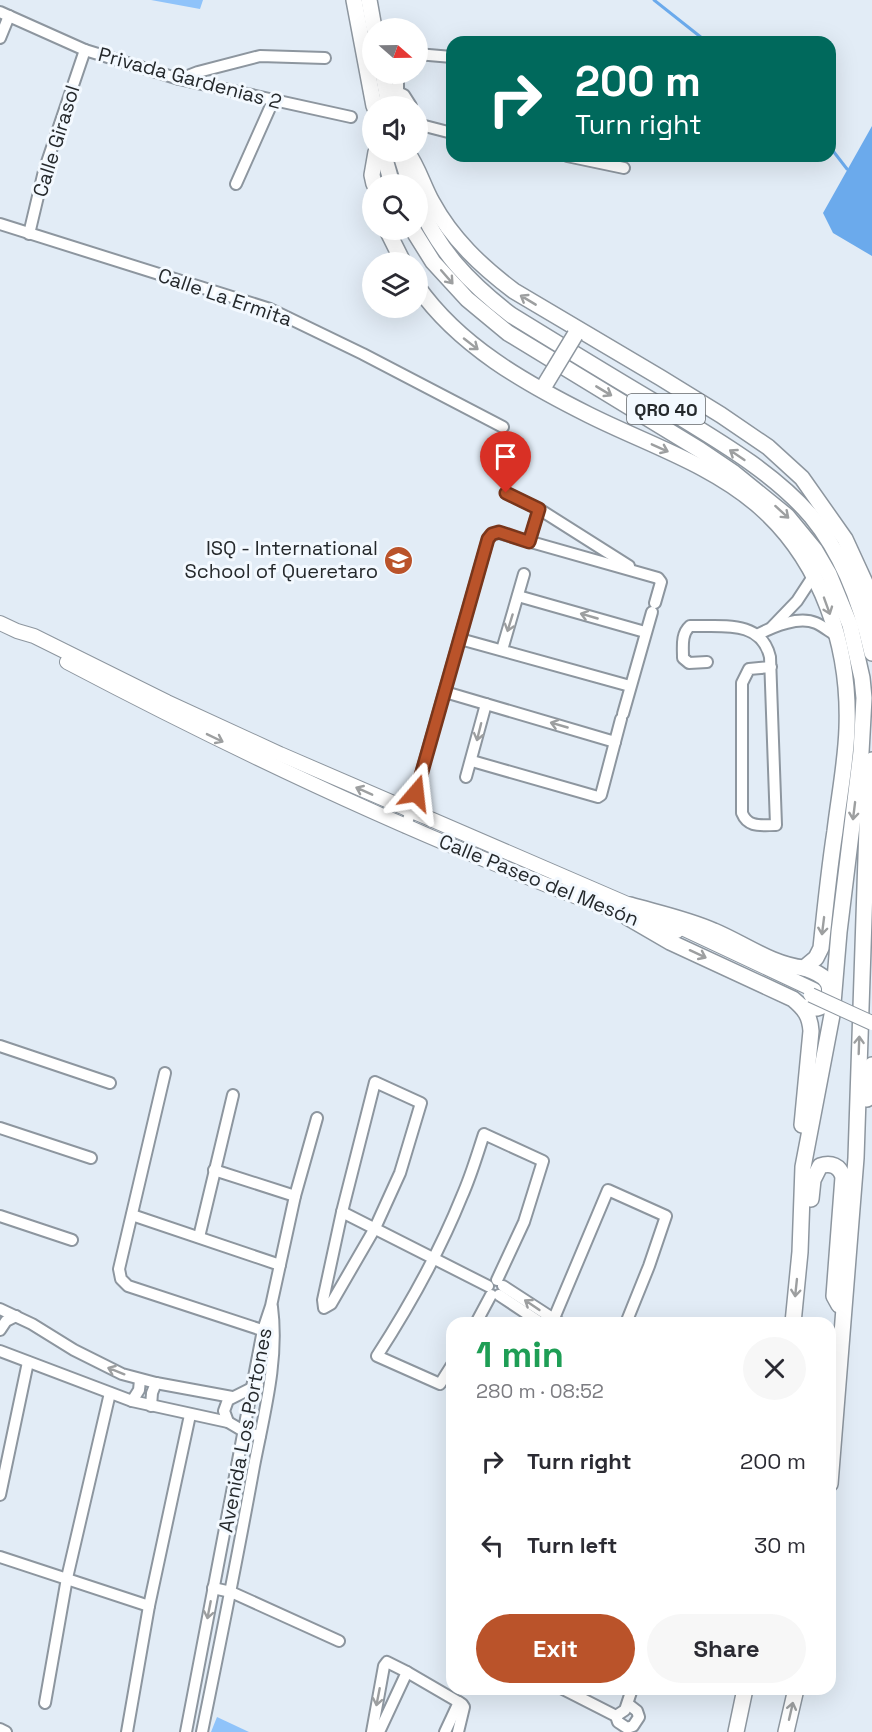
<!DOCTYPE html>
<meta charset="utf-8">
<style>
body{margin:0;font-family:"Space Grotesk",sans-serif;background:#f7f7f7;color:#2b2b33;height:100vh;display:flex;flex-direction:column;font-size:22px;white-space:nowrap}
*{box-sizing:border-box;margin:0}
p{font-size:20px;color:#7c7c81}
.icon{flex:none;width:33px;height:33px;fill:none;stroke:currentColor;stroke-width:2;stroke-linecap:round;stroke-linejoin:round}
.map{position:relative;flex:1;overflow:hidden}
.drawer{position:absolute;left:446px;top:1317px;width:390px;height:378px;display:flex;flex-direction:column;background:#fff;border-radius:18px;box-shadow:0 6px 24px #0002}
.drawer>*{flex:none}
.hud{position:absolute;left:446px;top:36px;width:390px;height:126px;border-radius:18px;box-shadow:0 6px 24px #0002;background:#00695c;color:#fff;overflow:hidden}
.needle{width:39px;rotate:110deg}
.fabs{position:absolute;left:362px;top:18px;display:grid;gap:12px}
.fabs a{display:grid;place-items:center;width:66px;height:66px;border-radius:50%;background:#fff;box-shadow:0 6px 24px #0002;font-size:30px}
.pin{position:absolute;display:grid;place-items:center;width:51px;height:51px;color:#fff;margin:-62px -26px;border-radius:50% 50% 50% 0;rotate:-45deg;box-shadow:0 0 6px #0007}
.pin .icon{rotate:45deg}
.me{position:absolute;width:66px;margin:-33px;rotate:17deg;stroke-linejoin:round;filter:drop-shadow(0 0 4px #0008)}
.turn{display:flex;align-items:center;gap:21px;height:126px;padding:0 30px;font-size:27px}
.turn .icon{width:78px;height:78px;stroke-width:2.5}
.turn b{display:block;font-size:42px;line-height:51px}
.round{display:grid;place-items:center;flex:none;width:63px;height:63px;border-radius:32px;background:#f7f7f7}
.head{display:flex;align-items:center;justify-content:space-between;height:102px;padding:0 30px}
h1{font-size:36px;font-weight:700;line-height:45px;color:#1e9e55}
.cta{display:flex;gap:12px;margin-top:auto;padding:12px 30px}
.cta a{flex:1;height:69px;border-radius:36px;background:#ba532a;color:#fff;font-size:24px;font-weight:700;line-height:69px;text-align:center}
.cta a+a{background:#f7f7f7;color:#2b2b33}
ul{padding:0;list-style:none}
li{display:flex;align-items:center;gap:18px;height:84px;padding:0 30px}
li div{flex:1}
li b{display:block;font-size:22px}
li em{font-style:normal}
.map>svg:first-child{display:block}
.green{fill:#8fc3fa}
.water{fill:#6baaec}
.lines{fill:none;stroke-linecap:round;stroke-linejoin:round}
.stream{stroke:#6baaec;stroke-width:3}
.minor-casing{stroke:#8d969f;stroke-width:14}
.major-casing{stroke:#8d969f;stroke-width:16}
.highway-casing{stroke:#8d969f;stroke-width:18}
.minor{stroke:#fff;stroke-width:10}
.major{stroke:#fff;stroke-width:14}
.highway{stroke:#fff;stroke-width:15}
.major-bridge-casing{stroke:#8d969f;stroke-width:16;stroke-linecap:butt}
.highway-bridge-casing{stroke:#8d969f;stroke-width:18;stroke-linecap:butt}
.major-bridge{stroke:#fff;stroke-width:14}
.highway-bridge{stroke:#fff;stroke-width:15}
.oneway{stroke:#9d9fa0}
.route-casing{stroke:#79361b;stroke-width:15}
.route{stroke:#ba532a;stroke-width:10}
.labels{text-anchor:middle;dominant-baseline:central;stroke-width:6;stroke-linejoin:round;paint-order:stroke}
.shield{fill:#f3f9ff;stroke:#63676b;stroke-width:1.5}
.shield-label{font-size:18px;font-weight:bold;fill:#25292c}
.street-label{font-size:20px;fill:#25292c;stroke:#f3f9ff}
.poi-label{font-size:20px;fill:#25292c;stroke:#f3f9ff;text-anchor:end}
</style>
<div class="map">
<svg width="872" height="1732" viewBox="0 0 872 1732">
<rect width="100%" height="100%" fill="#e2ecf6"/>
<g class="green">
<polygon points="151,0 203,0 200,9"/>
<polygon points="217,1717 249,1732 211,1732"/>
</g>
<polygon class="water" points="872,126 872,256 833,233 823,213"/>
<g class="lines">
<g class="stream">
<polyline points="654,0 707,42"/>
<polyline points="830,147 847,169"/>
</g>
<defs>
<g id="minor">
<polyline points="0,12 85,50 179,79 351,117"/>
<polyline points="0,38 9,16"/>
<polyline points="417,54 452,57"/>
<polyline points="398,74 398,92"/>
<polyline points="180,79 198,72 260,56 325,58"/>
<polyline points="385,86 404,95 411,106"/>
<polyline points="417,124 452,133"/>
<polyline points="567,156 624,168"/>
<polyline points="236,184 273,101"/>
<polyline points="0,224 270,309 363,354 503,427"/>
<polyline points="29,234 44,171 85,50"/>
<polyline points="506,493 539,509 629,566"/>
<polyline points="529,542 539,509"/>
<polyline points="518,596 645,632"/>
<polyline points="772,627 797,601 814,575"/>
<path d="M759,634c15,-8 40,-18 57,-11 7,3 14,9 21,13"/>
<polyline points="460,639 630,686"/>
<polyline points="502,650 524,574"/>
<path d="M707,662l-18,1 -6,-5c0,-12 -2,-24 7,-32 31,1 71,-7 80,31l6,168c-15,0 -28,3 -34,-12v-130l7,-14 22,-2"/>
<polyline points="445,692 615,742"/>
<polyline points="623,714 652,612"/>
<polyline points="472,761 598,797 601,795 621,719"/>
<polyline points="466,777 486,704"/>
<polyline points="406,827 488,539 492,534 499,533 658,578 661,582 655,603"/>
<polyline points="0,1046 110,1083"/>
<polyline points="165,1073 119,1269 121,1279 128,1286 268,1332"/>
<polygon points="375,1082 421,1103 400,1173 375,1228 331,1304 324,1308 323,1300 342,1212"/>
<polyline points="0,1128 91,1158"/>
<polyline points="214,1170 295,1196"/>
<polyline points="342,1212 488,1286"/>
<polyline points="132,1215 280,1265"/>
<polyline points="0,1216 72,1240"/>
<polyline points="199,1237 233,1095"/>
<polyline points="503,1286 560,1323"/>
<polyline points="499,1295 541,1323"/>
<polyline points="0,1309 32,1324 74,1350 122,1374 156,1383 232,1397"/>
<polyline points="476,1323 491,1295"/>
<polyline points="552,1323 608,1190 666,1216 649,1266 626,1323"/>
<polyline points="0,1330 6,1321 16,1316"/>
<polyline points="0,1351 132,1401 228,1422 245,1432 260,1436"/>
<path d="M452,1365l-12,19 -63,-28c33,-51 62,-103 85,-160 9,-20 15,-41 22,-62l59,27 -19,61 -27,58"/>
<polyline points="132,1401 139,1390 140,1380"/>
<polyline points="151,1406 152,1393 156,1383"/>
<polyline points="228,1422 224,1411 228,1400 258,1385"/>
<polyline points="0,1495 28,1362"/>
<polyline points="0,1557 149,1606"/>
<polyline points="213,1588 231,1592 339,1641"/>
<polyline points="563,1689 616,1716 618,1722 627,1728 633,1726 639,1717 637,1711 628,1704"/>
<polyline points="45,1703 67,1578 110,1393"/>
<polyline points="616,1716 625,1710 632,1689"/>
<polyline points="0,1729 6,1732"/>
<polyline points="127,1732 149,1606 190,1415"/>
<polyline points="186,1732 263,1330 271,1306 295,1196 317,1118"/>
<path d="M202,1732c18,-88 36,-177 52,-266 10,-52 25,-106 18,-159"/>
<polyline points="372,1732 384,1666 387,1662 407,1672 462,1704 464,1707 458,1732"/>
<polyline points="379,1732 407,1672"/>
<polyline points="445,1732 459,1702"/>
</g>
<g id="major">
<polyline points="0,623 17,631 34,636 167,702 280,754 639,909"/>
<path d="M67,662c135,71 273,138 414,196 65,27 129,54 196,73"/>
<polyline points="667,921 814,990"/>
</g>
<g id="highway">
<polyline points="354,0 374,106"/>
<polyline points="369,0 374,28"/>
<polyline points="383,74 389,106"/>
<polyline points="383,152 392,184"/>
<polyline points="400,152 410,184"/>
<path d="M407,152c11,15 16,34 25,50 20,37 49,64 82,89l147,87 60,37 47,32 34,31 43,61 23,50 4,29"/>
<polyline points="374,184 372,175 376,152"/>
<path d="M417,201c22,50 51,81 94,114 52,32 104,64 157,95 49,30 105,62 143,106 32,39 50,87 61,137"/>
<polyline points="387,230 403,262"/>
<polyline points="413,230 433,262 467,299 508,333 700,450 734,473 787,516 815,550 829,574 850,625 862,678 864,698 861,752 839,932 832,1015 803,1167 800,1252 793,1323"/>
<path d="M417,286c42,60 108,97 172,129 58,29 122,49 171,92 62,55 90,139 87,221 -1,34 -8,69 -12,103 -6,39 -10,78 -14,117l-5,10 -12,10c-32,-3 -61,-25 -90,-37 -27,-12 -56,-18 -84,-26"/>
<path d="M627,917l43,25 123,57c12,10 17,17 18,32l-9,94"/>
<path d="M803,1007c4,0 10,2 14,1 12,-2 16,-20 9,-28 -6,-7 -14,-9 -22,-12"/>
<polyline points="867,1099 872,1065"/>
<path d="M811,1199l2,-19 7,-14c11,-4 20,0 23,11l-9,119 5,9"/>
<polyline points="830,1484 856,1158 868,797 872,760"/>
<polyline points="736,1732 745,1689"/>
<polyline points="786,1732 796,1689"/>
</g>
</defs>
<use href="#minor" class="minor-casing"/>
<use href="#major" class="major-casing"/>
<use href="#highway" class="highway-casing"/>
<use href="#minor" class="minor"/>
<use href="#major" class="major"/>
<use href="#highway" class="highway"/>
<defs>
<polyline id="major-bridge" points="811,995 872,1023"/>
<polyline id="highway-bridge" points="546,383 575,335"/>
</defs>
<use href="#major-bridge" class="major-bridge-casing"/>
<use href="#highway-bridge" class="highway-bridge-casing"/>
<use href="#major-bridge" class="major-bridge"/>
<use href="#highway-bridge" class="highway-bridge"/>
</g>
<defs><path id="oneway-shaft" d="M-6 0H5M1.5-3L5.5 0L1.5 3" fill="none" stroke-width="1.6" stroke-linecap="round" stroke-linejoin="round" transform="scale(1.5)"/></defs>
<g class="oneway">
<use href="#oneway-shaft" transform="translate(447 277) rotate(49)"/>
<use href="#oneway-shaft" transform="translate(528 300) rotate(-149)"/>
<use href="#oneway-shaft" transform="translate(471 344) rotate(38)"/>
<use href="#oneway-shaft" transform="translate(604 391) rotate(31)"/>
<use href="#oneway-shaft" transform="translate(660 448) rotate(24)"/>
<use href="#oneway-shaft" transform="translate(737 455) rotate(-146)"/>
<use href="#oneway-shaft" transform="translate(782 512) rotate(42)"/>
<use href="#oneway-shaft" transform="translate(827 606) rotate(70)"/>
<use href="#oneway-shaft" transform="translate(589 616) rotate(-164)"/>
<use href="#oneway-shaft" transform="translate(510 623) rotate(107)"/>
<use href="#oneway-shaft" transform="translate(559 725) rotate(-164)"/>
<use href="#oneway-shaft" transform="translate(479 732) rotate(104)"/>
<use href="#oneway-shaft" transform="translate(215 738) rotate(26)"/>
<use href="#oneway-shaft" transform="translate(364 791) rotate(-156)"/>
<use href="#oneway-shaft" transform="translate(854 811) rotate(97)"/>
<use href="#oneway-shaft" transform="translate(823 926) rotate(97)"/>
<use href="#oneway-shaft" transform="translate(698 954) rotate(25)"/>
<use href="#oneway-shaft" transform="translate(859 1045) rotate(-88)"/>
<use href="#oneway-shaft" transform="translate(796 1288) rotate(96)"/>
<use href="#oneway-shaft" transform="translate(532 1305) rotate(-146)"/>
<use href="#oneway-shaft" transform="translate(116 1371) rotate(-158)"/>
<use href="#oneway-shaft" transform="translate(209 1610) rotate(101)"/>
<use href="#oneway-shaft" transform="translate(378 1697) rotate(101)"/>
<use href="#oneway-shaft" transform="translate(791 1711) rotate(-77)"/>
</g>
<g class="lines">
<defs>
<polyline id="route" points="416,793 488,539 492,534 499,532 529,542 539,509 506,493"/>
</defs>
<use href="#route" class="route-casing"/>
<use href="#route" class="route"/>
</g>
<defs>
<symbol id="school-disc" viewBox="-11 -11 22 22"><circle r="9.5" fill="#ba532a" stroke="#f3f9ff"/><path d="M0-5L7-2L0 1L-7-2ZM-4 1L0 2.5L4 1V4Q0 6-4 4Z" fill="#fff"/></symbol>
</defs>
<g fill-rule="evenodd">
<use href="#school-disc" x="382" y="544" width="33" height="33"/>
</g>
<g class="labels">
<rect class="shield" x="627" y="394" width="78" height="30" rx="4.5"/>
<g class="shield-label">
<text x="666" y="409">QRO 40</text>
</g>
<g class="street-label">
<text transform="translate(190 78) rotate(15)">Privada Gardenias 2</text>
<text transform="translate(56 141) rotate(-73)">Calle Girasol</text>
<text transform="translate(225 297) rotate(19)">Calle La Ermita</text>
<text transform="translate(539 880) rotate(22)">Calle Paseo del Mesón</text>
<text transform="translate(245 1430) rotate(-79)">Avenida Los Portones</text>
</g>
<g class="poi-label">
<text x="378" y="548">ISQ - International<tspan x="378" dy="23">School of Queretaro</tspan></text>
</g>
</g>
</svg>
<div class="fabs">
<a><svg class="needle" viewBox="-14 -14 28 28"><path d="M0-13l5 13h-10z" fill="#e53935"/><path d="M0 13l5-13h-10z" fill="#7c7c81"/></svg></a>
<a><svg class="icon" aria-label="sound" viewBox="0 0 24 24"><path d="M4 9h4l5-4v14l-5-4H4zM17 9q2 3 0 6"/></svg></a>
<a><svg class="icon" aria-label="search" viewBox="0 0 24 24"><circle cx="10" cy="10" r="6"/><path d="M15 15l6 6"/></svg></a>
<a><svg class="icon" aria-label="layers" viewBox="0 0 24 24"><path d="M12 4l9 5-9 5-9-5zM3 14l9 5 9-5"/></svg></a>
</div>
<div class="pin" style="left:506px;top:493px;background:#d93025"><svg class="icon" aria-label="arrive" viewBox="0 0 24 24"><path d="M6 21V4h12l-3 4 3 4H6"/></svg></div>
<svg class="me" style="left:416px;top:793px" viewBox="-20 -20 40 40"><path d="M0-17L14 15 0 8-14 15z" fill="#ba532a" stroke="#fff" stroke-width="4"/></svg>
<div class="hud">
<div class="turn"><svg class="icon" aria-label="right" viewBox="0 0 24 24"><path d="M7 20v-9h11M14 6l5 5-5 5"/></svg><div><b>200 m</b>Turn right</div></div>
</div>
<section class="drawer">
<div class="head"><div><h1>1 min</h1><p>280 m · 08:52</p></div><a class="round"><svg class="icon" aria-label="close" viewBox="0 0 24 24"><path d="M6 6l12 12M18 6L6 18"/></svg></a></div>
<ul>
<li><svg class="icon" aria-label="right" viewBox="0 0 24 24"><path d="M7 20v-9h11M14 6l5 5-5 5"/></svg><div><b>Turn right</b></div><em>200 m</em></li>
<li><svg class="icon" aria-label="left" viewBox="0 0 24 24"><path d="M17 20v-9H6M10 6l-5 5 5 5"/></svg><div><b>Turn left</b></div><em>30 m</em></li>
</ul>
<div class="cta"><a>Exit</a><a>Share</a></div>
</section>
</div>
